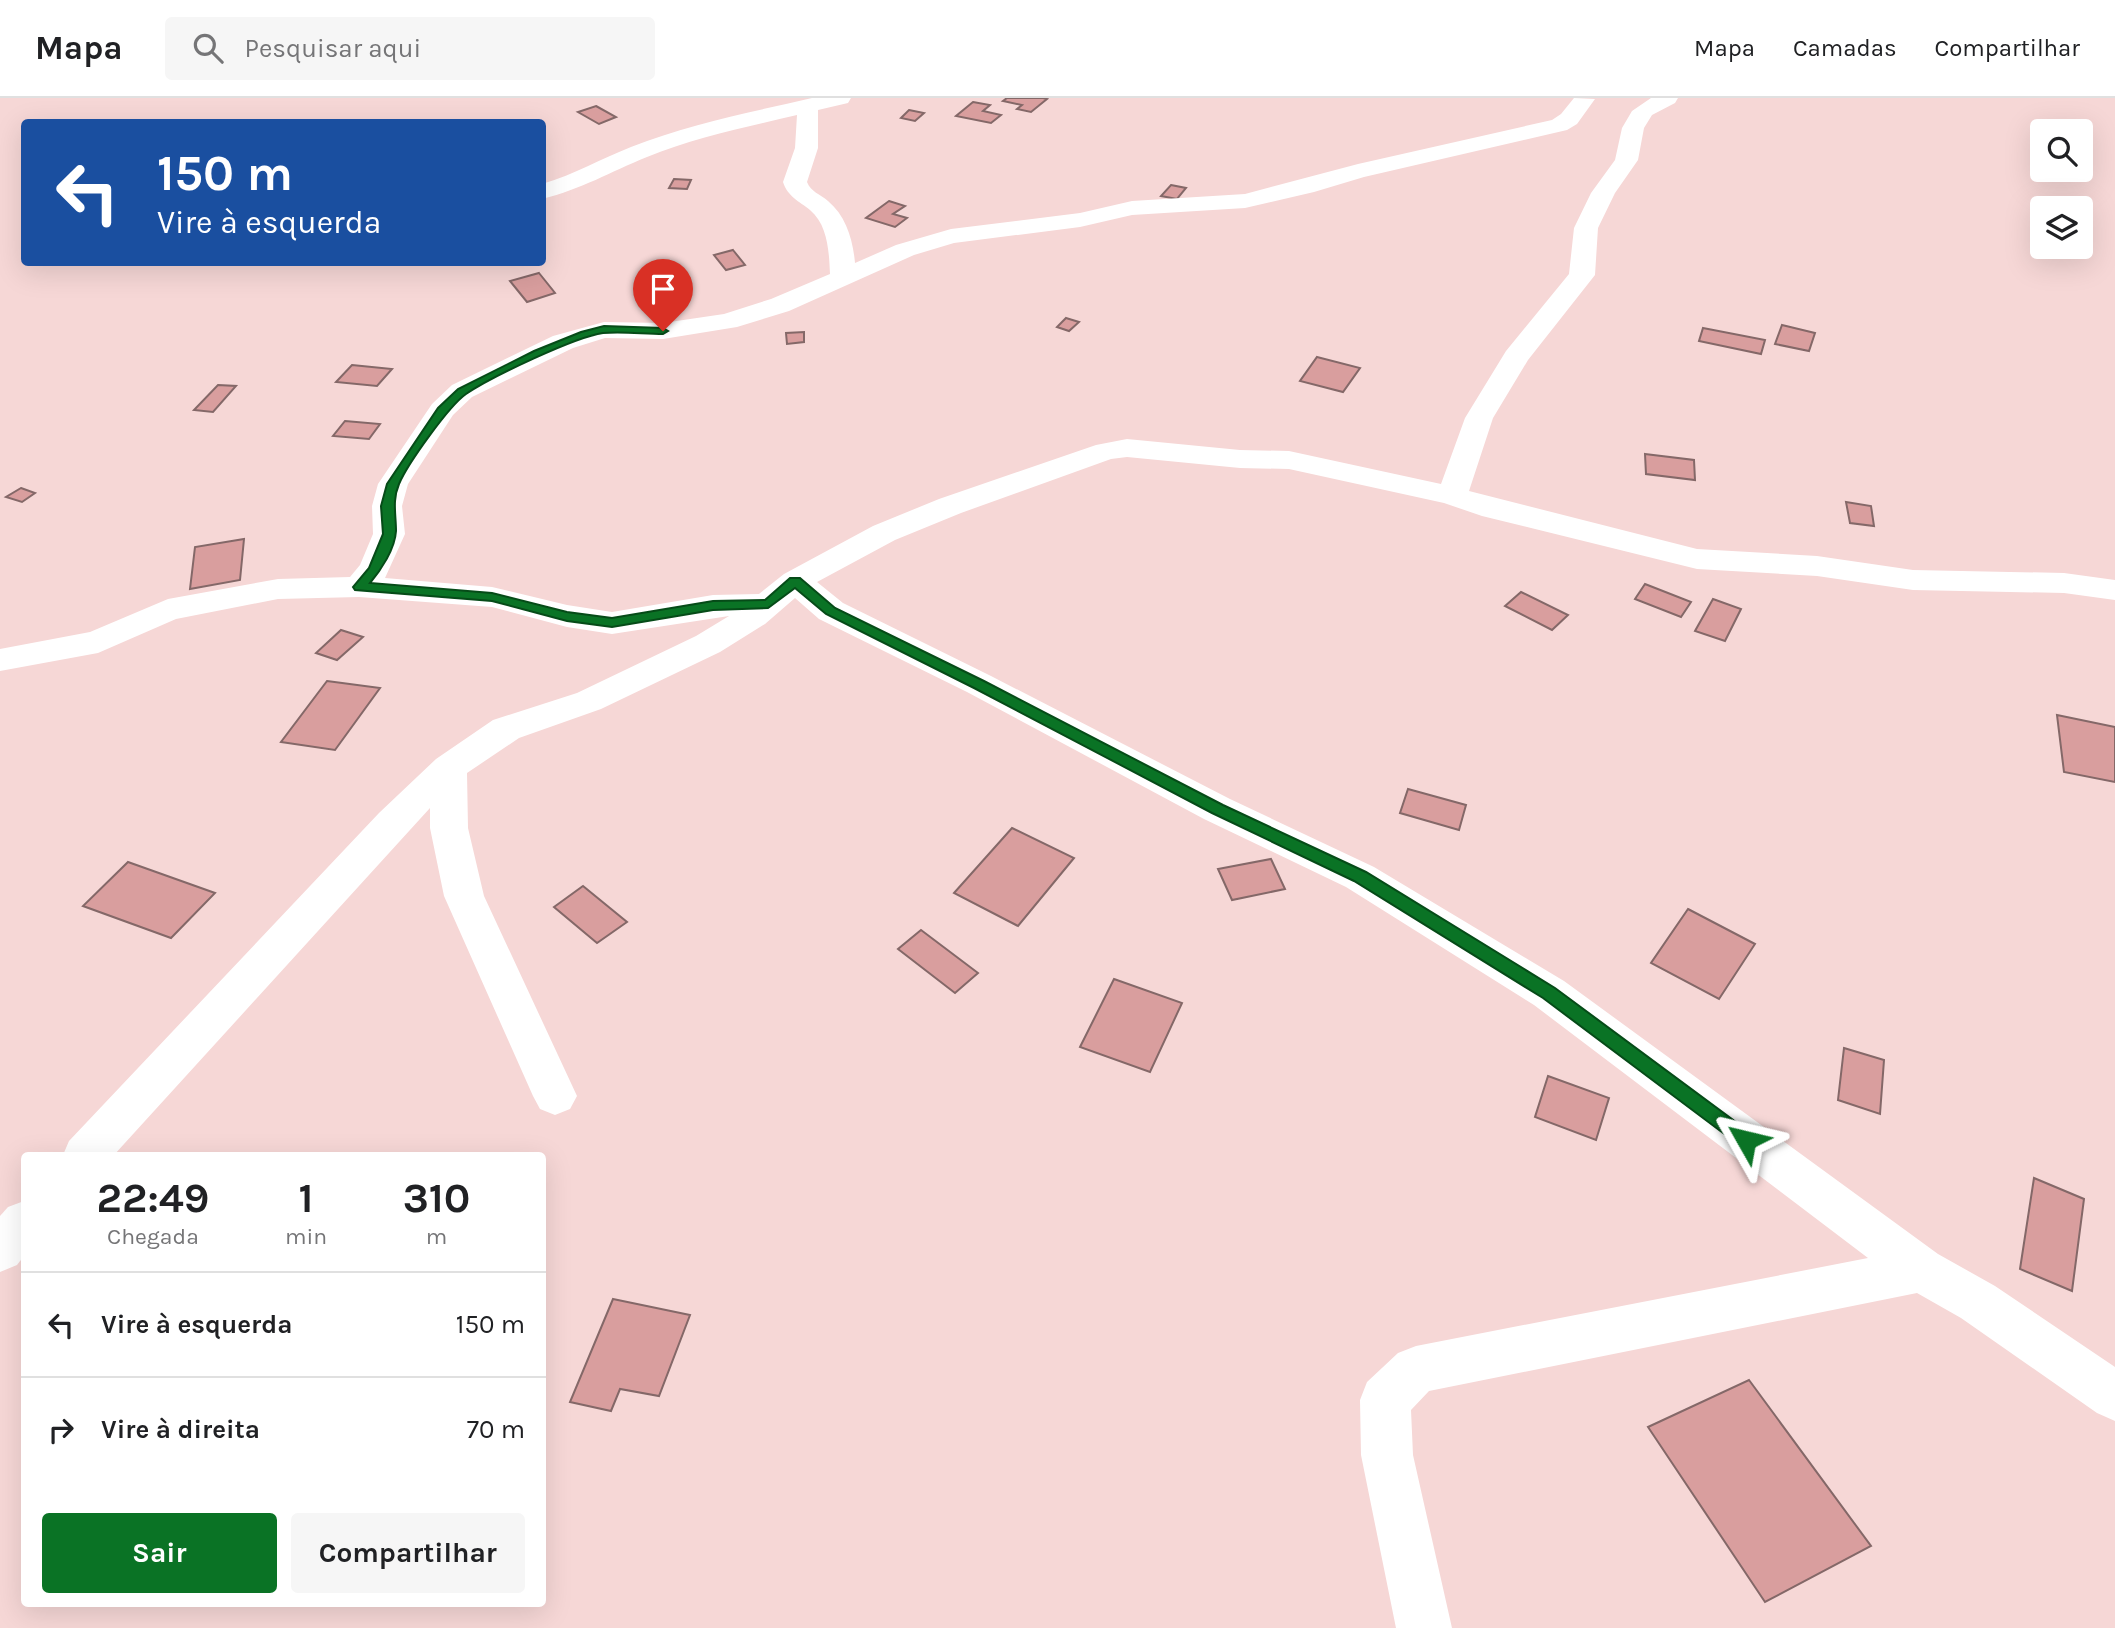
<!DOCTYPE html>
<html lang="pt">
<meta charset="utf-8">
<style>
body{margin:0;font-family:Karla,sans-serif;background:#f6f6f6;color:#202124;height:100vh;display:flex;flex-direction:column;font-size:26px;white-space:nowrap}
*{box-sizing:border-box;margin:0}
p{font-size:23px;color:#757577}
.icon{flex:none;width:38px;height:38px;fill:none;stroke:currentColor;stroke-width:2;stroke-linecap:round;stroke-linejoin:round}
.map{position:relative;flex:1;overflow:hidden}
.drawer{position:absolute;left:21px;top:1054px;width:525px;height:455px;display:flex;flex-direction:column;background:#fff;border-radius:7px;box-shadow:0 7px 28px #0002}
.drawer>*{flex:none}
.guide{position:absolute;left:21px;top:21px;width:525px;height:147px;border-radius:7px;box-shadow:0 7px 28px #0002;background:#1a4fa0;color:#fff;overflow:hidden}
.fabs{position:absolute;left:2030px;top:21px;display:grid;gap:14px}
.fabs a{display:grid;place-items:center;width:63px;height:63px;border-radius:7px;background:#fff;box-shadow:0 7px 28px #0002;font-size:35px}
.pin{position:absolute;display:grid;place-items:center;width:60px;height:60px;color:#fff;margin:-72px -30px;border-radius:50% 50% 50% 0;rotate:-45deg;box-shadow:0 0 7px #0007}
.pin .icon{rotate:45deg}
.me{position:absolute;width:77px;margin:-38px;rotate:307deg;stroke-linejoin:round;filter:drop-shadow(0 0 5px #0008)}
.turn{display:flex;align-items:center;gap:24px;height:147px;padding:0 21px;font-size:32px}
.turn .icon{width:91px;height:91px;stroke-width:2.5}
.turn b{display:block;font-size:49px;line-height:60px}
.eta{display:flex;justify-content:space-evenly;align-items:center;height:119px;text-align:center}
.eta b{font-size:42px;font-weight:700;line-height:49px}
.primary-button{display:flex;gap:14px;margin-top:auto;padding:14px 21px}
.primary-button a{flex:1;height:80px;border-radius:7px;background:#0a7325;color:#fff;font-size:28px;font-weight:700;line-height:80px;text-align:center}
.primary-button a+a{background:#f6f6f6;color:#202124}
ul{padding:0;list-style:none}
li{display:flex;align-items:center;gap:21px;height:105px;padding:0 21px;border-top:2px solid #e0e0e0}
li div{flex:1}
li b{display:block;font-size:26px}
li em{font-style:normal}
header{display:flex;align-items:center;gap:42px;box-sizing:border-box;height:98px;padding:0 35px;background:#fff;border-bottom:2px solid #e0e0e0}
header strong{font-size:33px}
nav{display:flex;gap:38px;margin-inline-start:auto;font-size:24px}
.search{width:490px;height:63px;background:#f6f6f6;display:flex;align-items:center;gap:18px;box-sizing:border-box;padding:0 24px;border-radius:7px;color:#757577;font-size:26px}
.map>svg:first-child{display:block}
.building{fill:#d99e9e;stroke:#846868;stroke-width:2}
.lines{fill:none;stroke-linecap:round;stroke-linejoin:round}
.minor{fill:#fff;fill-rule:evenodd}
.route{fill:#0a7325;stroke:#064b18;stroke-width:2}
</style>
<header>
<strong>Mapa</strong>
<div class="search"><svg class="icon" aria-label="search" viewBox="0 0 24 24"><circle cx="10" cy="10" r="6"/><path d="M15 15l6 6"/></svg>Pesquisar aqui</div>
<nav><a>Mapa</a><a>Camadas</a><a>Compartilhar</a></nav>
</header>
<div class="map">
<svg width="2115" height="1530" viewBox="0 0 2115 1530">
<rect width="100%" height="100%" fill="#f6d7d6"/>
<g class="building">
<polygon points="1007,0 1043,0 1047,1 1031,14 1017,11 1022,7 1003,3"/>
<polygon points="973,4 990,7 983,13 1001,17 991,25 956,18"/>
<polygon points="596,8 616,19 599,26 578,14"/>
<polygon points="909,12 924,15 915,23 901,20"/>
<polygon points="674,81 691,82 687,91 669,90"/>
<polygon points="1171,87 1186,90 1177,101 1161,98"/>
<polygon points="889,103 905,108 893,116 907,120 895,129 866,120"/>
<polygon points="733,152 745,167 726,172 714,157"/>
<polygon points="539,175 555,195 527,204 510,183"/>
<polygon points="1066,220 1079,224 1069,233 1057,229"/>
<polygon points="1782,227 1815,235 1809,253 1775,246"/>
<polygon points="1703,230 1765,242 1761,256 1699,243"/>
<polygon points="804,234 804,244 787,246 786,235"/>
<polygon points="1317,259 1360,270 1343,294 1300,283"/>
<polygon points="352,267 392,271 377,288 336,284"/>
<polygon points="218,287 236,288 213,314 194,312"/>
<polygon points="345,323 380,326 369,341 333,338"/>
<polygon points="1645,356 1694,362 1695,382 1646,376"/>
<polygon points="21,390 35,395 22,404 6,399"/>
<polygon points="1846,404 1871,408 1874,428 1850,425"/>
<polygon points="244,441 240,482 190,491 195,449"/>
<polygon points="1645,486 1691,504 1681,519 1635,501"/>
<polygon points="1521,494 1568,517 1552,532 1505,508"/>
<polygon points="1713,501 1741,511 1725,543 1695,533"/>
<polygon points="341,532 363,539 337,562 316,555"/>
<polygon points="327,583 380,590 335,652 281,644"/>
<polygon points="2057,617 2115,629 2115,684 2064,674"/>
<polygon points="1408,691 1466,707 1459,732 1400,715"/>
<polygon points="1012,730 1074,760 1018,828 954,795"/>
<polygon points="1271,761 1285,791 1232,802 1218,771"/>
<polygon points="128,764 215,795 171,840 83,808"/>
<polygon points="583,788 627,824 597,845 554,809"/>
<polygon points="1688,811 1755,846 1719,901 1651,865"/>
<polygon points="921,832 978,875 955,895 898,851"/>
<polygon points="1114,881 1182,905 1150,974 1080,949"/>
<polygon points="1844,950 1884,962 1880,1016 1838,1002"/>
<polygon points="1548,978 1609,1000 1596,1042 1535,1019"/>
<polygon points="2034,1080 2084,1101 2072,1193 2020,1171"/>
<polygon points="613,1201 690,1217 659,1298 620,1291 611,1313 570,1304"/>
<polygon points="1749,1282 1871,1448 1765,1504 1648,1329"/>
</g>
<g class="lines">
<g class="minor">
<path d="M812,0h39l-3,5 -30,7v38l-11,34c4,10 13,12 21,19 18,15 25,39 27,62l41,-18 55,-16 129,-16 52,-12 113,-7 113,-30 194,-44 9,-6 13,-16 21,1 -18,25 -10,6 -203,47 -50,15 -69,16 -113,7 -52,12 -126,16 -40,12 -125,56 -52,16 -74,12 -58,-1 -32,10 -101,49 -19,18 -45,69 -6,22 3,28 -20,44 107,9 75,18 45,7 101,-17 46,-1 25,-20 89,-48 66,-27 157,-54 31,-6 113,11 49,1 152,33 24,-66 41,-67 63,-77 5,-46 17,-35 24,-33 7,-32 10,-17 19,-13h27l-3,5 -23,12 -8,13 -6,32 -23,33 -17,35 -3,47 -67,85 -35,58 -24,73 228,58 120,7 96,14 151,3 51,7v20l-51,-7 -151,-3 -96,-14 -120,-7 -215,-53 -38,-13 -155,-34 -49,-1 -113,-11 -16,2 -150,54 -66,27 -78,42 26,21 148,73 239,123 144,68 190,114 374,273 57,32 120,81v54l-18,-8 -136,-95 -44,-25 -488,98 -18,19 2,45 39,173h-56l-35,-173 -1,-55 7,-18 31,-29 18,-7 452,-88 -334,-253 -188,-118 -142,-68 -237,-127 -148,-73 -24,-21 -30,26 -45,28 -119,57 -82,29 -52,35 1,55 16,68 93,200 -7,13 -15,6 -15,-6 -7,-13 -89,-200 -14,-68v-20l-316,347h-51l6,-14 310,-328 57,-54 57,-39 84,-27 119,-57 33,-20 -117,18 -45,-7 -75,-20 -133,-10 -81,2 -102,20 -78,34 -98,18v-22l90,-17 78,-33 110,-20 72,-2 10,-12 13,-31 -1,-28 6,-22 54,-80 20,-19 101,-49 51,-14 59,1 61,-9 47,-15 59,-25c-1,-22 -2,-49 -20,-64 -11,-9 -22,-13 -27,-28l12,-34 2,-33c-50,12 -102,22 -150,42 -37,15 -65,32 -105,42v-15c34,-10 58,-25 89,-37 58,-23 121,-35 181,-49z"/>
<polygon points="24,1103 24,1158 17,1167 0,1174 0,1118 8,1109"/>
</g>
</g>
<path class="route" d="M604,228l59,2 5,3 -5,3c-19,0 -41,-3 -60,-1 -28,4 -112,44 -137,61 -17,12 -58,69 -67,90 -7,16 -3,31 -3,47 -1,18 -15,39 -26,52l122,10 75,19 45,6 101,-17 52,-1 25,-22h10l35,30 149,73 239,124 143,67 189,116 197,146 3,6 -3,5 -6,3 -7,-3 -196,-147 -189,-117 -142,-68 -238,-125 -148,-74 -31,-26 -27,20 -55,2 -101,17 -45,-6 -75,-20 -137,-11 -2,-3 16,-19 14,-34 -2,-28 6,-22 51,-76 20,-19 76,-38 47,-19z"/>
</svg>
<div class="fabs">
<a><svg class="icon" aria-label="search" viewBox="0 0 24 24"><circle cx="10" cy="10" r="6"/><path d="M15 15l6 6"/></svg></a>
<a><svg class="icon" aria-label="layers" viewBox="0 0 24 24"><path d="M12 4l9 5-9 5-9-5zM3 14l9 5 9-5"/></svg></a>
</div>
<div class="pin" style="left:663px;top:233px;background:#d93025"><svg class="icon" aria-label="arrive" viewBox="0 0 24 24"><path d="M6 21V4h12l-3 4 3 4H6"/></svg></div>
<svg class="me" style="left:1746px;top:1042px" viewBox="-20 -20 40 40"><path d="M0-17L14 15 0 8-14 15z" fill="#0a7325" stroke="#fff" stroke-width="4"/></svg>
<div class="guide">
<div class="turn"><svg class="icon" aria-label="left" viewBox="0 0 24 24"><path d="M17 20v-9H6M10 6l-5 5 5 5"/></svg><div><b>150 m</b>Vire à esquerda</div></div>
</div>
<section class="drawer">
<div class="eta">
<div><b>22:49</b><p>Chegada</p></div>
<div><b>1</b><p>min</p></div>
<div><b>310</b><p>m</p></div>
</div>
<ul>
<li><svg class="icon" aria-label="left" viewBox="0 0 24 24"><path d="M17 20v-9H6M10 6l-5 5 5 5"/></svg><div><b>Vire à esquerda</b></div><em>150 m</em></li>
<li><svg class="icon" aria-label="right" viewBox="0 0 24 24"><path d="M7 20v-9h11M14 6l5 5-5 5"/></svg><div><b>Vire à direita</b></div><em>70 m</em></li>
</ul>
<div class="primary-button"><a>Sair</a><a>Compartilhar</a></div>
</section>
</div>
